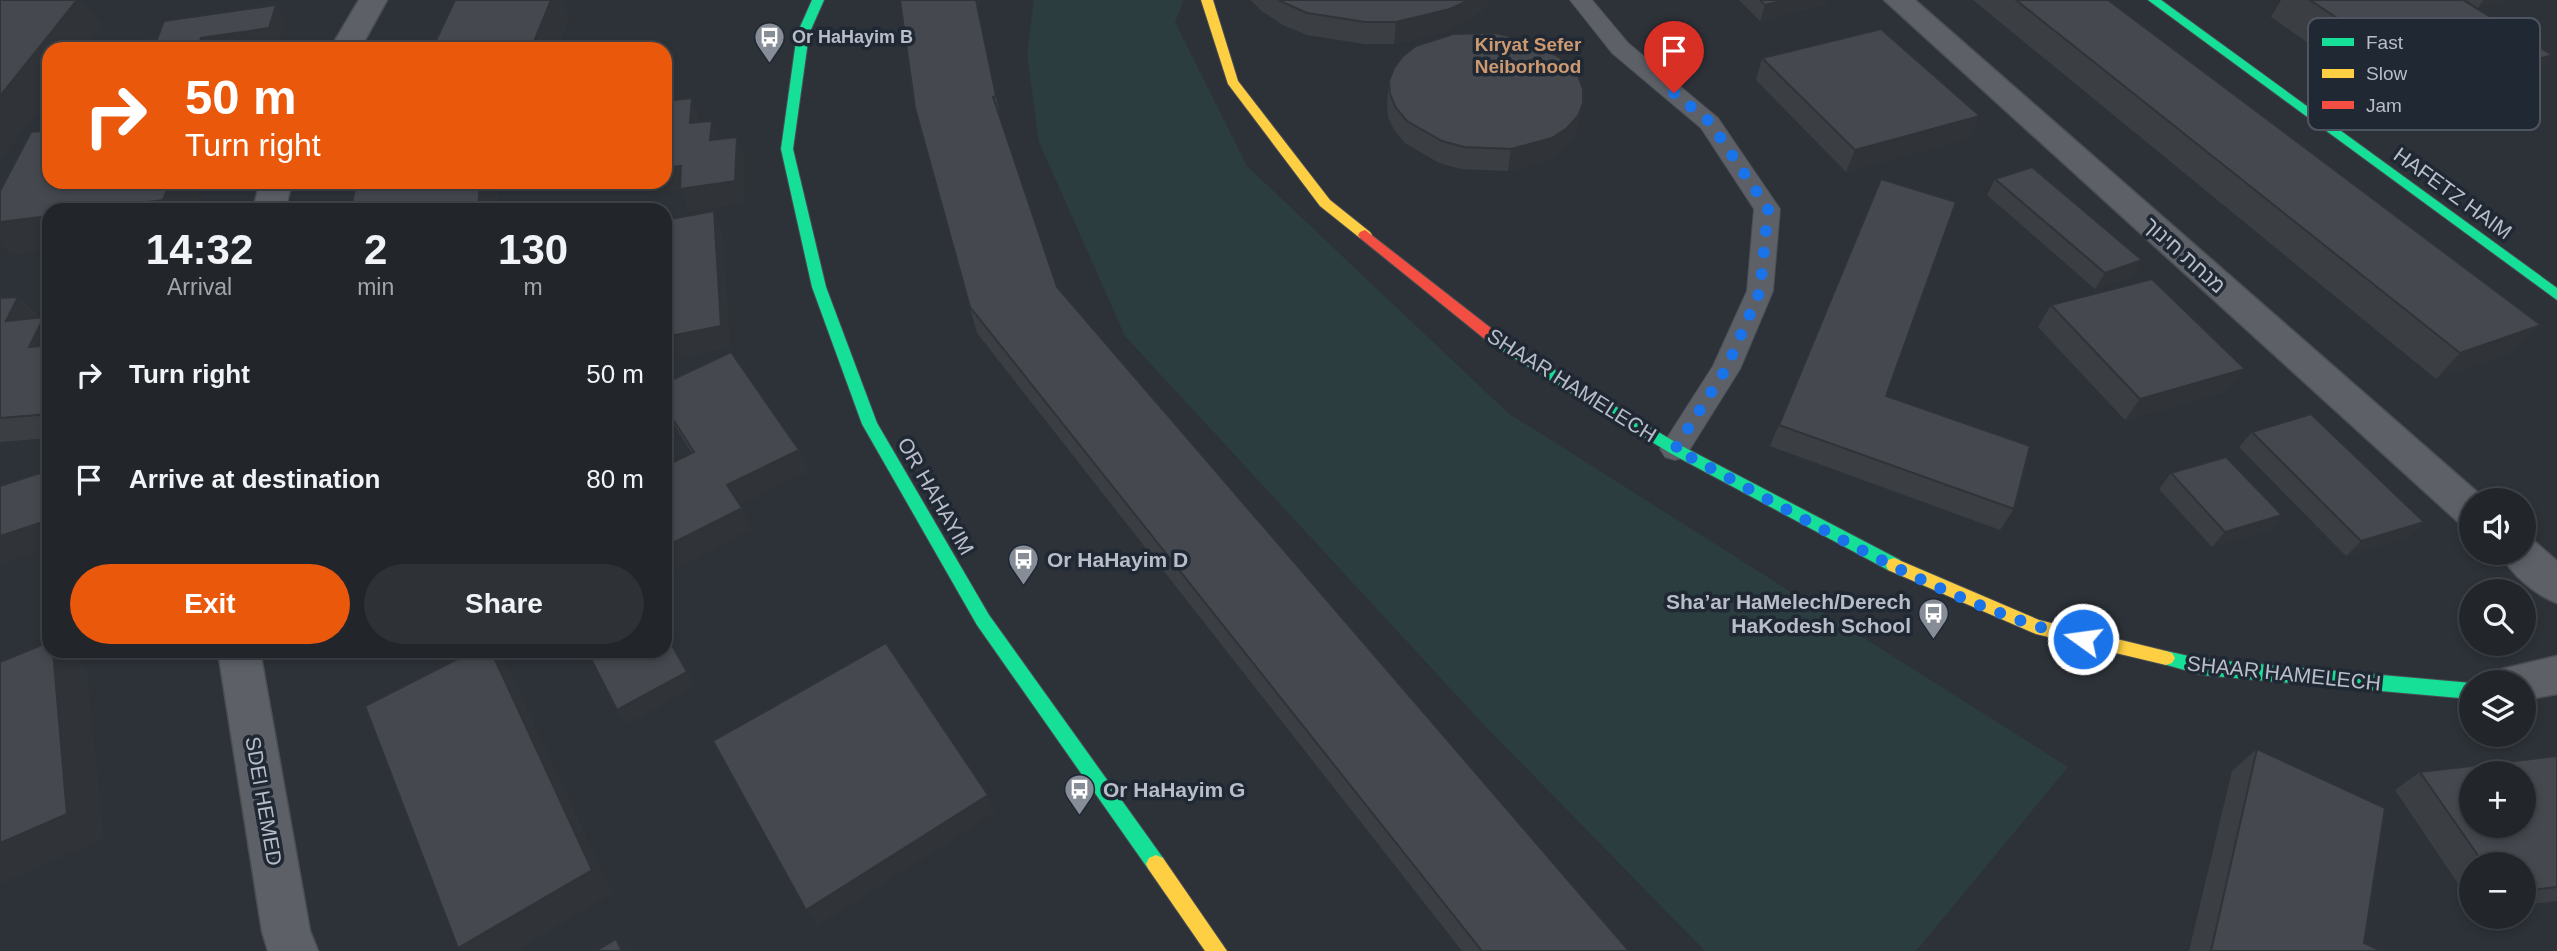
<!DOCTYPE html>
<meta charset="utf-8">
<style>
body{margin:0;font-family:Helvetica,Heebo,sans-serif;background:#2e3237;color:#f1f3f6;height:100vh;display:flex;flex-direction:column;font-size:26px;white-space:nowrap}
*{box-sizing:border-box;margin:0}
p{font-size:23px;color:#a2a5a9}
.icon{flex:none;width:38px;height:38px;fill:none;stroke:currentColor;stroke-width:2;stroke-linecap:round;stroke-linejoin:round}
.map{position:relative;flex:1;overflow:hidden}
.details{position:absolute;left:42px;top:203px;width:630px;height:455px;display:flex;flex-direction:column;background:#22262b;border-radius:21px;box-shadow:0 4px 10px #0003,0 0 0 2px #3f4347}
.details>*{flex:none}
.hud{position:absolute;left:42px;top:42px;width:630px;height:147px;border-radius:21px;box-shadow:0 4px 10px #0003,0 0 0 2px #3f4347;background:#ea580c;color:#fff;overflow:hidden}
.fabs{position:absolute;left:2459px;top:488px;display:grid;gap:14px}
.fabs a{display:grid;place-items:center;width:77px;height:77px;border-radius:50%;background:#22262b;box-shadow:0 4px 10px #0003,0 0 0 2px #3f4347;font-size:35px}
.pin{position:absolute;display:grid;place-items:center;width:60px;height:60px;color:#fff;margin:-72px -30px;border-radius:50% 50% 50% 0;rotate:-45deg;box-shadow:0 0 7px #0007}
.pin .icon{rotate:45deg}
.me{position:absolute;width:77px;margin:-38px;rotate:284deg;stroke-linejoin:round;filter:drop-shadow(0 0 5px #0008)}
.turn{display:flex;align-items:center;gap:24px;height:147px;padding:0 28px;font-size:32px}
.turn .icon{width:91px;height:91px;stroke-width:2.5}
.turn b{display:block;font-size:49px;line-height:60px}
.eta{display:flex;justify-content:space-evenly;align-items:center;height:119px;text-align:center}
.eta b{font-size:42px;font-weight:600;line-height:49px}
.primary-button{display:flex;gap:14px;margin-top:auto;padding:14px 28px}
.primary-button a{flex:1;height:80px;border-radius:42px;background:#ea580c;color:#fff;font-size:28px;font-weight:600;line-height:80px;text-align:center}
.primary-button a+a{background:#2e3237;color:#f1f3f6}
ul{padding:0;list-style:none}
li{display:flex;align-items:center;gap:21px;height:105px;padding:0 28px}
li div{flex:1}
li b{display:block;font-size:26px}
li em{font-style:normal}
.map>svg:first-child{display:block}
.green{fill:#2b3d3f}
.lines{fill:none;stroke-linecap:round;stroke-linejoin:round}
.lane-casing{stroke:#4a4e54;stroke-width:2}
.street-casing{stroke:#4a4e54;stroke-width:3}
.fast-casing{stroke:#4a4e54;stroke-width:2}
.slow-casing{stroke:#4a4e54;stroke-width:2}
.jam-casing{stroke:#4a4e54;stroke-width:2}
.lane{fill:#5d6067;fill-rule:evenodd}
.street{fill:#5d6067;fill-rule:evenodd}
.fast{fill:#16e098;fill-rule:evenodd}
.slow{fill:#ffcf43;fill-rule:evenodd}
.jam{fill:#f24e42;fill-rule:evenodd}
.wall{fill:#3b3f44}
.shaded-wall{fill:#303337}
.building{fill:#45494f;stroke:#303337;stroke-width:2;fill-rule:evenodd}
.route{stroke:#1a73e8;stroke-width:12;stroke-dasharray:0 21.6}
.labels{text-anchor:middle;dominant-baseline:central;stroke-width:7;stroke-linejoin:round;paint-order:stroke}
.far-poi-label{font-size:18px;font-weight:bold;fill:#b8bec9;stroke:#202834;text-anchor:start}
.far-neighbourhood-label{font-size:19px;font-weight:bold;fill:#cc9970;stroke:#202834}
.street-label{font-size:21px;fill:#b8bec9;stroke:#202834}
.poi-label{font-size:21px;font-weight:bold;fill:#b8bec9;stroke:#202834;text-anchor:start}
.key{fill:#202834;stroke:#4e5561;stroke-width:2}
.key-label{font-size:19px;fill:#b8bec9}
</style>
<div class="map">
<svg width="2557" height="951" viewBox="0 0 2557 951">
<rect width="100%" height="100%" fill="#2d3239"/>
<polygon class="green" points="1034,0 1184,0 1175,22 1247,166 1508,413 2068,767 1916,951 1705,951 1486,727 1125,336 1039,142 1027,54"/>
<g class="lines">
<defs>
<polygon id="lane" points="1570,0 1592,0 1628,43 1718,118 1780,209 1773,291 1740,369 1685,457 1675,460 1665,457 1660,449 1713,366 1747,291 1754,209 1701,128 1612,53"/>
<g id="street">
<polygon points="359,0 387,0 360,49 330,49"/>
<polygon points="1884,0 1915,0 2485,499 2471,500 2471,526 2457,521"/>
<polygon points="260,182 292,182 285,210 253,210"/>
<path d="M2524,538l10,3 23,20v42c-22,-8 -46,-29 -57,-50h24z"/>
<polygon points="218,651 260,651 310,931 318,951 268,951 262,931"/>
<polygon points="2557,656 2557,694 2524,700 2524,682 2495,682 2502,669"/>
</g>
<g id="fast">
<polygon points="812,0 824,0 809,34 793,149 826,287 877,423 989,615 1163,858 1166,864 1163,870 1156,873 1149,870 977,625 862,424 812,287 781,149 797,34"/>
<polygon points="2148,0 2161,0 2557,288 2557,300"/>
<polygon points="1496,335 1680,445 1900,560 1902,565 1900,570 1894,572 1888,570 1670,453 1491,344 1489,340 1491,336"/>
<polygon points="2166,651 2202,659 2471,683 2471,699 2202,675 2160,663 2157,658 2160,653"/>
</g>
<g id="slow">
<polygon points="1201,0 1213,0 1238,81 1330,200 1370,232 1372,235 1370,238 1360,238 1320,206 1228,84"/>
<polygon points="1894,558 2039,620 2166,651 2172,653 2175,658 2172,663 2166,665 2036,634 1888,570 1886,565 1888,560"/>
<polygon points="1156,855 1163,858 1227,951 1205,951 1149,870 1146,864 1149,858"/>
</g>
<polygon id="jam" points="1365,230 1501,336 1503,340 1501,344 1491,344 1360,238 1358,235 1360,232"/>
</defs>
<use href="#lane" class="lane-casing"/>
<use href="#street" class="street-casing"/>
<use href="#fast" class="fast-casing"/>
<use href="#slow" class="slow-casing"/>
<use href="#jam" class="jam-casing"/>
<use href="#lane" class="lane"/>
<use href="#street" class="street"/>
<use href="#fast" class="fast"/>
<use href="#slow" class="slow"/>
<use href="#jam" class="jam"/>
</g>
<g class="wall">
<polygon points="979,0 978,8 1000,116 1057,287 1629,951 1462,951 977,333 915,108"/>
<polygon points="1250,0 1490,0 1485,7 1469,20 1448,31 1394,44 1364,44 1307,35 1283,25 1263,12"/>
<polygon points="1739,0 1826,0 1825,5 1760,21"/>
<polygon points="1973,0 2108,0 2515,351 2436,379"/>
<polygon points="2281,0 2463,0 2552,55 2527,86 2418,119 2271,17"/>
<polygon points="2466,0 2506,0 2478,8"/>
<polygon points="1762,58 1969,138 1846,172 1756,80"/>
<polygon points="1389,81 1583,103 1578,125 1574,138 1563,150 1548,160 1508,171 1461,169 1439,163 1405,143 1394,130 1388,117 1387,103"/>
<polygon points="1881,179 1886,396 2014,509 2000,530 1770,446"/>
<polygon points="1995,179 2132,276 2095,289 1987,195"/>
<polygon points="18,297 38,317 44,317 49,322 49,438 0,442 0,298"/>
<polygon points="2051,305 2228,391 2125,420 2038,327"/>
<polygon points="665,407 799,450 808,471 740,505 752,529 692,453 665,411"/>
<polygon points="2252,432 2424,522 2408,537 2346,556 2239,447"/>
<polygon points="2171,473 2282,515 2269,530 2212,547 2159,489"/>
<polygon points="2257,749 2364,943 2381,951 2189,951 2232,771"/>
<polygon points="2557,756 2557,901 2524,905 2524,864 2471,864 2471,903 2395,790 2420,772"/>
</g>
<g class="shaded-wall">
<polygon points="77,0 83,0 103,26 85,49 49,49 49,97 0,161 0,96"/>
<polygon points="551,0 562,0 570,17 558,49 531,49"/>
<polygon points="1469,0 1490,0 1485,7 1469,20 1448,31 1394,44 1396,22"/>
<polygon points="1785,0 1826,0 1825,5 1760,21 1765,5"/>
<polygon points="2484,0 2506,0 2478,8"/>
<polygon points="276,5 286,21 279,44 247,49 197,49 201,38"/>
<polygon points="2552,55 2527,86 2418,119 2442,88"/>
<polygon points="692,98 700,120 699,145 690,123"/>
<polygon points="1583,103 1578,125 1574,138 1563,150 1548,160 1508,171 1511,149"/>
<polygon points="1980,116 1969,138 1846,172 1855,150"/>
<polygon points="712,121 720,143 710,140"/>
<polygon points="737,137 745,159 744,204 689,211 680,190 654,193 649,182 665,182 665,168"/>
<polygon points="170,182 206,182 195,210 90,210"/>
<polygon points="480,182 496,182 499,186 497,210 478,210"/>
<polygon points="714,211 723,233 731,348 665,361 665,337"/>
<polygon points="49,216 49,250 11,256 0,244 0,222"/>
<polygon points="2142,260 2132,276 2095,289 2105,273"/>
<polygon points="18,297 39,319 6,321"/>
<polygon points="44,317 49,322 49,370 29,347"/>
<polygon points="2541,325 2515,351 2436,379 2460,353"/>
<polygon points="2245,369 2228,391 2125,420 2140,399"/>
<polygon points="799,450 808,471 737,507 727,485"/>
<polygon points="742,508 752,529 665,574 665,547"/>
<polygon points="2282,515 2269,530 2212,547 2225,532"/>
<polygon points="49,520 49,548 0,564 0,536"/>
<polygon points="2424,522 2408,537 2346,556 2361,541"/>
<polygon points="665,631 696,687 627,724 617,710"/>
<polygon points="53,651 65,651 87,668 104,839 0,884 0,843"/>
<polygon points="491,651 494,651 510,671 613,893 516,951 462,951 458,948"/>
<polygon points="988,795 995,813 817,926 806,910"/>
<polygon points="616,939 628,951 622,951"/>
</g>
<g class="building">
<polygon points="0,0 77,0 0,96"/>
<polygon points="455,0 551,0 531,49 432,49"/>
<polygon points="900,0 976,0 996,96 993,97 1057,287 1629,951 1482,951 970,307 915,108"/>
<polygon points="1278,0 1469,0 1450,9 1396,22 1365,22 1307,13"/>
<polygon points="1760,0 1785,0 1765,5"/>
<polygon points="2016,0 2108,0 2541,325 2460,353"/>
<polygon points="2310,0 2463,0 2552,55 2442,88"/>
<polygon points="276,5 269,28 201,38 197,49 126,49 128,43 157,39 164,21"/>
<polygon points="1881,29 1980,116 1855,150 1762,58"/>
<polygon points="1495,33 1536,43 1568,63 1578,76 1583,89 1583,103 1578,116 1567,128 1552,138 1511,149 1464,147 1442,141 1407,121 1396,108 1390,94 1389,81 1394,68 1403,56 1416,46 1453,34"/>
<polygon points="618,44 617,49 575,49"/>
<polygon points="692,98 690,123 712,121 710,140 737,137 735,181 680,189 681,166 665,168 665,101"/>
<polygon points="49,130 49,182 170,182 163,200 90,210 49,210 49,216 0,222 0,191 31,132"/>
<polygon points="2032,167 2142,260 2105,273 1995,179"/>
<polygon points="1881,179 1956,202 1886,396 2030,446 2014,509 1779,425"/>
<polygon points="356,182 480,182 478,210 351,210"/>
<polygon points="714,211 721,326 665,337 665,220"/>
<polygon points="2152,279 2245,369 2140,399 2051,305"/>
<polygon points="18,297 6,321 44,317 29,347 49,345 49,364 47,368 49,368 49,414 0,418 0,298"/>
<polygon points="731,352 799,450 727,485 742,508 665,547 665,466 694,452 665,407 665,383"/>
<polygon points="2311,414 2424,522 2361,541 2252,432"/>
<polygon points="2226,457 2282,515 2225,532 2171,473"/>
<polygon points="49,470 49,520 0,536 0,486"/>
<polygon points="665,633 687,672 617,710 587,651 665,651"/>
<polygon points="49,642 49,651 53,651 67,814 0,843 0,662"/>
<polygon points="886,643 988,795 806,910 713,741"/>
<polygon points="473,651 491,651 592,870 458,948 365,706"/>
<polygon points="2257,749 2385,808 2364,943 2381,951 2211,951"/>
<path d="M2557,756v131l-33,4v-27h-40l-64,-92zM2471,774h53v52h-53z"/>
<polygon points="616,939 622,951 596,951"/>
</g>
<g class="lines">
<path class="route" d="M1674,93l36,29 58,87 -8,82 -34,78 -51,80c130,68 265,155 408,190"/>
</g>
<defs>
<symbol id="bus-pin" viewBox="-11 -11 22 30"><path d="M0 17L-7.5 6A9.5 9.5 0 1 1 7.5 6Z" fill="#878d97" stroke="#202834"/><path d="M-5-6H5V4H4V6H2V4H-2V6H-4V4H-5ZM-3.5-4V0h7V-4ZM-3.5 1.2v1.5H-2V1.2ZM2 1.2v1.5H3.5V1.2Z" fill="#fff"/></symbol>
</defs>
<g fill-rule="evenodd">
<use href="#bus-pin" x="752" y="20" width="35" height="47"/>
<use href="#bus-pin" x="1006" y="542" width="35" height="47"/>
<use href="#bus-pin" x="1916" y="596" width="35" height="47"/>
<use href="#bus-pin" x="1062" y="772" width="35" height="47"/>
</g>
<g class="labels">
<g class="far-poi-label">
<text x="792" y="37">Or HaHayim B</text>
</g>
<g class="far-neighbourhood-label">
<text x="1528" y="44">Kiryat Sefer<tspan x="1528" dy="22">Neiborhood</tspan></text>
</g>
<g class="street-label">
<text transform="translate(2453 193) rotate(36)">HAFETZ HAIM</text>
<text transform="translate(2185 255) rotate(42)">מנחת חינוך</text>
<text transform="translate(1572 385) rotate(32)">SHAAR HAMELECH</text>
<text transform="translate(936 496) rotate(60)">OR HAHAYIM</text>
<text transform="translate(2284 673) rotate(6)">SHAAR HAMELECH</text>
<text transform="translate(264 801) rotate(80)">SDEI HEMED</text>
</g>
<g class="poi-label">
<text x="1047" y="559">Or HaHayim D</text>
<text x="1911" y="601" text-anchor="end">Sha’ar HaMelech/Derech<tspan x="1911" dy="24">HaKodesh School</tspan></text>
<text x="1103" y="789">Or HaHayim G</text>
</g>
</g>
<rect x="2308" y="18" width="232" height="112" rx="10" class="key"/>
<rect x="2322" y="38" width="32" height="8" fill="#16e098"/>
<rect x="2322" y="69" width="32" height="9" fill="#ffcf43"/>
<rect x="2322" y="101" width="32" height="8" fill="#f24e42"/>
<g class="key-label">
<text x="2366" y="49">Fast</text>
<text x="2366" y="80">Slow</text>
<text x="2366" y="112">Jam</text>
</g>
</svg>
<div class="fabs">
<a><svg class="icon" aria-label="sound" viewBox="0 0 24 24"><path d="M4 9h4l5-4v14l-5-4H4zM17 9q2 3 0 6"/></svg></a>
<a><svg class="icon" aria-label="search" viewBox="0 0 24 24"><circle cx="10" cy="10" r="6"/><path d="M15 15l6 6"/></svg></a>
<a><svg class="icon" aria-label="layers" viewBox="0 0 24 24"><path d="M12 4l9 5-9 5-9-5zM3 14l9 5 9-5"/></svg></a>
<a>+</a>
<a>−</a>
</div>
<div class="pin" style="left:1674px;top:93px;background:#d93025"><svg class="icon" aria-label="arrive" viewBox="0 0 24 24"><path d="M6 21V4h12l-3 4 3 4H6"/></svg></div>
<svg class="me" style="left:2083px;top:639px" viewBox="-20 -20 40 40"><circle r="17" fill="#1a73e8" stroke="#fff" stroke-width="3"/><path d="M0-11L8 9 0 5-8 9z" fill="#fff"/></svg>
<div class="hud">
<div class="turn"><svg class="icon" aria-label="right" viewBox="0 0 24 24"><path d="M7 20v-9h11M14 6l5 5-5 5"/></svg><div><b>50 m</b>Turn right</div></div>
</div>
<section class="details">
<div class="eta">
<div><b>14:32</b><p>Arrival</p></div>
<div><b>2</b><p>min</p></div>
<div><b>130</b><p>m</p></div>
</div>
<ul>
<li><svg class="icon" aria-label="right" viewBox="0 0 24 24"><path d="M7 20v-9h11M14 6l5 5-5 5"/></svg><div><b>Turn right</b></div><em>50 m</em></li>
<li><svg class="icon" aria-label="arrive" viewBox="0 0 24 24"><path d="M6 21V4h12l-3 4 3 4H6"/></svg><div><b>Arrive at destination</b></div><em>80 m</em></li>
</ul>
<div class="primary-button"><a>Exit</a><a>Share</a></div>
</section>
</div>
